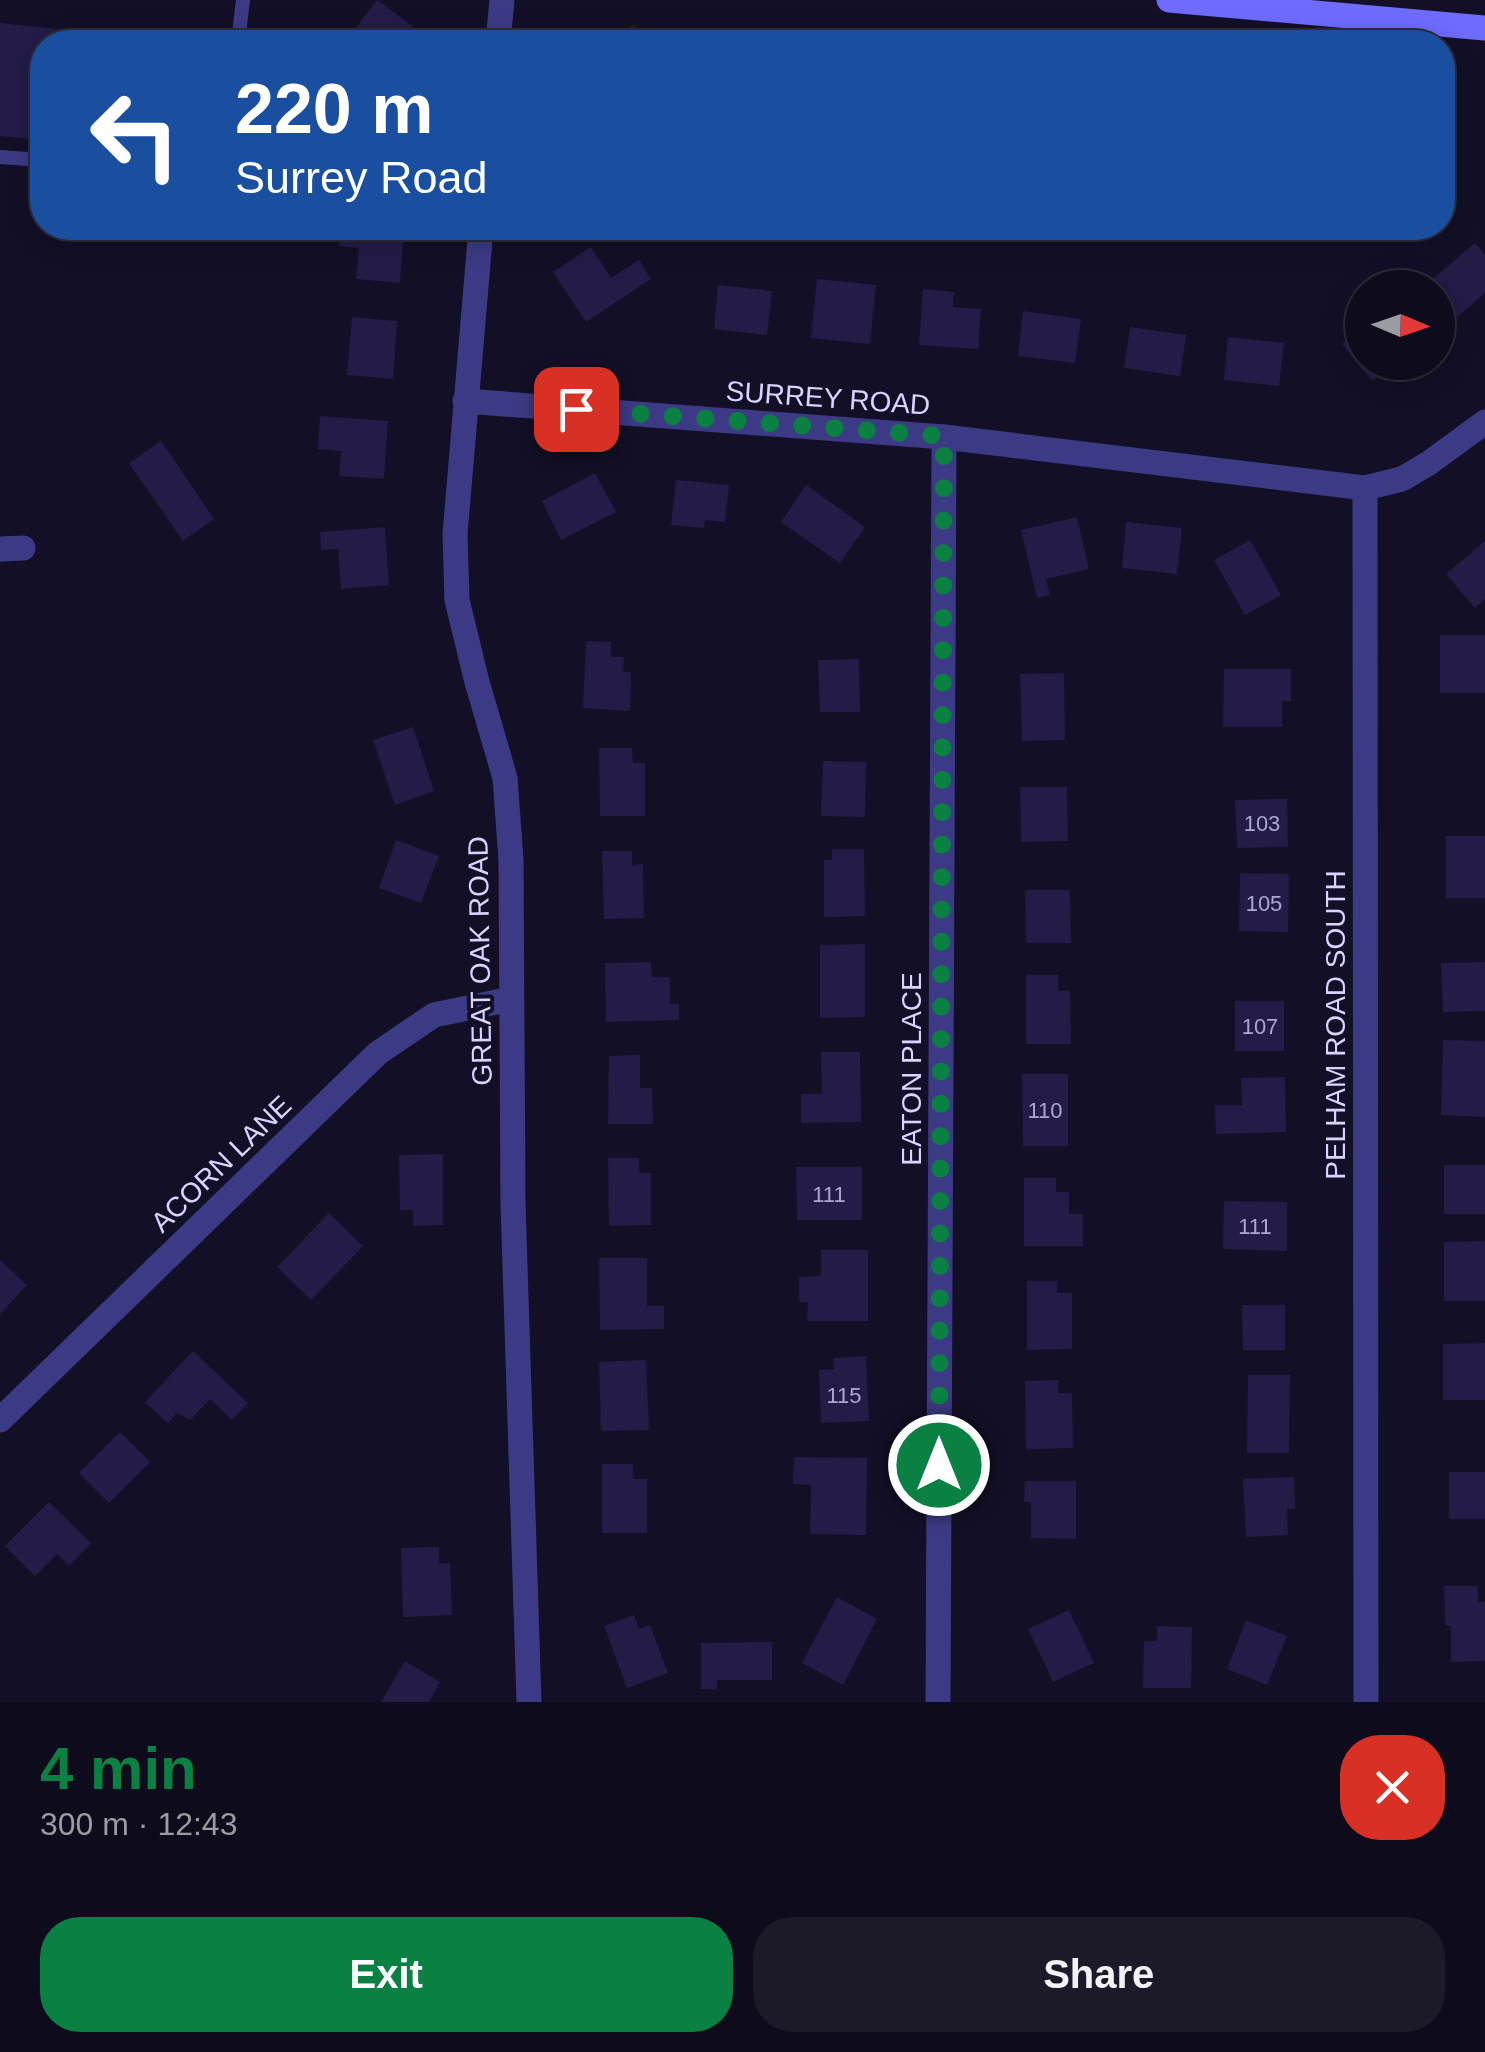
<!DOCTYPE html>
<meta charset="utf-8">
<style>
body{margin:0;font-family:Arial,sans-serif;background:#1c1929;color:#f1f3f6;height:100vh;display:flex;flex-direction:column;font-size:38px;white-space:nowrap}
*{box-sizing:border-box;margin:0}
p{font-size:32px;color:#9b9ba3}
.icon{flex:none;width:55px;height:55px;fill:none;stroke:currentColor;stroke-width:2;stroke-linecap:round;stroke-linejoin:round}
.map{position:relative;height:1702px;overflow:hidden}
.panel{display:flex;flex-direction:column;background:#0e0b1c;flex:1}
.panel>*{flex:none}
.hud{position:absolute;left:30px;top:30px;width:1425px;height:210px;border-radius:40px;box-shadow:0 5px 25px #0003,0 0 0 2px #2e2b3b;background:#1a4fa0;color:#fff;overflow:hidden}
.needle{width:65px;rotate:92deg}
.buttons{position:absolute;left:1345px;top:270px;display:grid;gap:20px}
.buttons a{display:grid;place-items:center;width:110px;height:110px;border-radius:50%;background:#0e0b1c;box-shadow:0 5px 25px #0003,0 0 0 2px #2e2b3b;font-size:50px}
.pin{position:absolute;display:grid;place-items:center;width:85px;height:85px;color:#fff;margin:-42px;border-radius:20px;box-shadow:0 5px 15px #0006}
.me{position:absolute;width:110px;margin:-55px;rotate:0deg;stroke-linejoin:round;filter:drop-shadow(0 0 8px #0008)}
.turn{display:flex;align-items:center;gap:35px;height:210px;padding:0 40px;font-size:45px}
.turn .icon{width:130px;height:130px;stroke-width:2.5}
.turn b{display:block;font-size:70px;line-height:85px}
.round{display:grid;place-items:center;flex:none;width:105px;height:105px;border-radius:40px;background:#1c1929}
.summary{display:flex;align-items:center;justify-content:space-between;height:170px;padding:0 40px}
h1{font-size:60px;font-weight:800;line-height:75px;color:#0b8043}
.primary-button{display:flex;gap:20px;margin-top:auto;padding:20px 40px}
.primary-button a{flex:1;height:115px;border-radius:40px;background:#0b8043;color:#fff;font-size:40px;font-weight:800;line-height:115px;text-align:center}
.primary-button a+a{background:#1c1929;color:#f1f3f6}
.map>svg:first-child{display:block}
.building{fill:#241b47}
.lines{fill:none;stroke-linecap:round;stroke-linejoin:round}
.service{stroke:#3d3a85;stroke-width:14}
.minor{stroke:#3d3a85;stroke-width:25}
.secondary{stroke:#6f6bff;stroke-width:25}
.route{stroke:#0b8043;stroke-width:18;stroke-dasharray:0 32.4}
.labels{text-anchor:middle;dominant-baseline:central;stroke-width:8;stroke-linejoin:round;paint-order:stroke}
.number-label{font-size:22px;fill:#aca6d1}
.street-label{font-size:28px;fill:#d9d4ff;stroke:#130f26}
</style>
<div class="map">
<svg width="1485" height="1702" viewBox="0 0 1485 1702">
<rect width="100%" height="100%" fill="#130f26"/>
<g class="building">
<polygon points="377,0 426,36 421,42 362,42 351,34"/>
<polygon points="0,23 163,40 163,42 42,42 42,114 34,113 31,139 0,136"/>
<polygon points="635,25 643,42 594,42"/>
<polygon points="736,34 791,40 791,42 735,42"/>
<polygon points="340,228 404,228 400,283 356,279 359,248 339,246"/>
<polygon points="1475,243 1485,255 1485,293 1456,318 1438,296 1438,288 1430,288 1427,284"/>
<polygon points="591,247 611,278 639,260 651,279 586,322 553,272"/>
<polygon points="817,279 876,285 870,344 811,338"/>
<polygon points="718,285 772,291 767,335 714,329"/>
<polygon points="923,289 954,292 953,307 981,309 978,349 919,345"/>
<polygon points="1023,311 1081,319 1075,363 1018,356"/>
<polygon points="352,317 397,321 393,379 347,375"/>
<polygon points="1130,327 1186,335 1180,376 1124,368"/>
<polygon points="1362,327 1362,362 1395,362 1372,381 1342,344"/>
<polygon points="1228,337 1284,343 1279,386 1224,380"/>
<polygon points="320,416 388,421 384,479 339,476 341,451 318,449"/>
<polygon points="161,441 214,519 183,541 129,463"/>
<polygon points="595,473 616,512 561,540 542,501"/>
<polygon points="676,480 729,485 725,522 705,520 704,528 671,525"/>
<polygon points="806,485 865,527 840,563 781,522"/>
<polygon points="1077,517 1089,569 1046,579 1050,595 1037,598 1021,530"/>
<polygon points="1126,522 1182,528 1177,574 1122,568"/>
<polygon points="385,527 389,585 341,589 338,549 321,550 320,532"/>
<polygon points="1250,540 1281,595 1245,615 1214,560"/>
<polygon points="1485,541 1485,599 1475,608 1446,574"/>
<rect x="1440" y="635" width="45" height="58"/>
<polygon points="586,641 611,642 611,657 624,657 623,672 631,672 630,711 583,708"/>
<polygon points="859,659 860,712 820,712 818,660"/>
<polygon points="1224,669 1291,669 1291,701 1282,701 1282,727 1223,727"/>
<polygon points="1064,673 1065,740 1022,741 1020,674"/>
<polygon points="413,727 434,791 395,805 373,740"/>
<polygon points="599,748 632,748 633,763 645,763 645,816 600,816"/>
<polygon points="823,761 866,762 865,817 821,816"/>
<polygon points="1020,787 1067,787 1068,841 1021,842"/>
<polygon points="1287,799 1288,847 1237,848 1235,800"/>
<rect x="1446" y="836" width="39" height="62"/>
<polygon points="396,840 439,856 421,903 379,888"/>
<polygon points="832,849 864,849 865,916 824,917 824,860 832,860"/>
<polygon points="602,851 632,851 632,865 643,864 644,918 604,919"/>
<polygon points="1240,873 1289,874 1288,932 1239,931"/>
<polygon points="1025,890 1070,890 1071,943 1026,943"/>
<polygon points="865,944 865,1017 820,1018 820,945"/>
<polygon points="651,962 652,977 670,977 670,1004 679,1004 679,1020 606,1022 605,963"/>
<polygon points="1485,962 1485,1011 1443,1012 1441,963"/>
<polygon points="1026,975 1058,975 1058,991 1070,991 1071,1044 1026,1044"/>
<rect x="1235" y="1001" width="49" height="50"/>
<polygon points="1443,1040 1485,1041 1485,1117 1441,1115"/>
<polygon points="821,1052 860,1052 861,1122 801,1123 801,1094 822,1094"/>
<polygon points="640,1055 640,1088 652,1088 653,1124 608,1124 609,1056"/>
<polygon points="1022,1074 1068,1074 1068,1146 1023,1146"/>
<polygon points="1285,1077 1286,1132 1216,1134 1215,1105 1242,1105 1241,1078"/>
<polygon points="443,1154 443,1225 413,1226 413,1210 400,1210 399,1155"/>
<polygon points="608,1158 639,1158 639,1173 651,1173 651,1225 609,1226"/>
<rect x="1444" y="1165" width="41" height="49"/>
<polygon points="796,1167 862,1167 862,1220 797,1220"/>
<polygon points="1024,1178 1056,1178 1056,1192 1069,1192 1069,1214 1083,1214 1083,1246 1024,1246"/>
<polygon points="1224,1201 1287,1202 1287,1251 1223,1249"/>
<polygon points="329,1213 363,1246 311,1300 277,1267"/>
<polygon points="1485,1241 1485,1301 1444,1301 1444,1242"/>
<polygon points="821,1250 868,1250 868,1321 807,1321 808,1302 799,1302 799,1277 821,1276"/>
<polygon points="599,1258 647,1258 647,1306 664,1306 664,1329 600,1330"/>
<polygon points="0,1260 27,1285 0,1314"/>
<polygon points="1027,1281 1057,1281 1057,1293 1072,1293 1072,1349 1027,1350"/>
<polygon points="1242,1305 1285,1305 1285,1350 1243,1350"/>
<polygon points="1485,1343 1485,1400 1443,1400 1443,1344"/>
<polygon points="193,1351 248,1403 232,1420 210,1399 190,1420 177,1413 168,1423 145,1402"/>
<polygon points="866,1356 869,1421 821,1423 819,1370 834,1369 833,1358"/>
<polygon points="646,1360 649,1430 601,1431 599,1362"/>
<polygon points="1248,1375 1290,1375 1289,1453 1247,1453"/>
<polygon points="1058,1380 1058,1393 1072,1393 1073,1448 1026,1449 1025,1381"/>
<polygon points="120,1432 150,1462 109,1503 79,1473"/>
<polygon points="794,1457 867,1458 866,1535 810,1534 811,1485 793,1484"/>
<polygon points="602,1464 633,1464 633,1479 647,1479 647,1533 602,1533"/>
<rect x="1449" y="1472" width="36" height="47"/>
<polygon points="1294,1477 1295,1509 1287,1509 1288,1535 1246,1537 1243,1479"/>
<polygon points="1025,1481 1076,1481 1076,1539 1031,1538 1031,1502 1024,1502"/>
<polygon points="49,1502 91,1543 69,1566 57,1554 35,1576 5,1546"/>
<polygon points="439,1547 439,1564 450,1563 452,1615 403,1617 401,1548"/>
<polygon points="1444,1586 1478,1586 1478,1602 1485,1602 1485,1661 1451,1662 1451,1626 1445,1625"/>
<polygon points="837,1597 877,1619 843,1685 802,1663"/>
<polygon points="1069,1610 1094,1663 1053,1682 1028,1629"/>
<polygon points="634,1615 639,1629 650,1625 668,1673 627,1688 604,1626"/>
<polygon points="1246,1620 1287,1636 1267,1685 1227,1669"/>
<polygon points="1157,1626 1192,1627 1191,1688 1143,1688 1144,1641 1157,1641"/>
<polygon points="772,1642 772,1680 717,1680 717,1689 701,1689 701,1643"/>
<polygon points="405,1661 440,1682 429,1702 381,1702"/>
</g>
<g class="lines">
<g class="service">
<polyline points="238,42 243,0"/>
<polyline points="0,157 42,160"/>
</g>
<g class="minor">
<polyline points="498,42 502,0"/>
<polyline points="481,228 455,534 457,600 477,682 505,778 511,860 513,1203 529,1702"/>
<polyline points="465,401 944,437 1365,488 1402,479 1429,463 1485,422"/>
<polyline points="1365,488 1366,1702"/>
<polyline points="0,549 23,548"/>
<polyline points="0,1420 378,1053 434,1015 511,999"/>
<polyline points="938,1702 944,437"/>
</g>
<polyline class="secondary" points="1169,0 1485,28"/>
</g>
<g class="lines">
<polyline class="route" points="576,409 944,436 939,1465"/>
</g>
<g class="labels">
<g class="number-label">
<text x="1262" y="823">103</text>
<text x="1264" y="903">105</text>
<text x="1260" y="1026">107</text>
<text x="1045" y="1110">110</text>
<text x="829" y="1194">111</text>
<text x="1255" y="1226">111</text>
<text x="844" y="1395">115</text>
</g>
<g class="street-label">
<text transform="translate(828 398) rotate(4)">SURREY ROAD</text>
<text transform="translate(480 961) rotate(-91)">GREAT OAK ROAD</text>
<text transform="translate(1335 1025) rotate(-90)">PELHAM ROAD SOUTH</text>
<text transform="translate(911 1069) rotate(-90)">EATON PLACE</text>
<text transform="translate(221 1164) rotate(-44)">ACORN LANE</text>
</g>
</g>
</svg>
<div class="buttons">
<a><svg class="needle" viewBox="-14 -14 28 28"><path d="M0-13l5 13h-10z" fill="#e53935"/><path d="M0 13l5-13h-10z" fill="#9b9ba3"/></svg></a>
</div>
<div class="pin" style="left:576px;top:409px;background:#d93025"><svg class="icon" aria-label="arrive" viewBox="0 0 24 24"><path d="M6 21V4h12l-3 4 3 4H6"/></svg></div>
<svg class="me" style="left:939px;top:1465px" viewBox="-20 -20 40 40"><circle r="17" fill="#0b8043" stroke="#fff" stroke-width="3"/><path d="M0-11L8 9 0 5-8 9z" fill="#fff"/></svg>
<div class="hud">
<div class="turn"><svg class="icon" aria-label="left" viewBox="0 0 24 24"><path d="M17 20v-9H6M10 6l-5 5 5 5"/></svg><div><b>220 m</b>Surrey Road</div></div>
</div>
</div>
<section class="panel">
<div class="summary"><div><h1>4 min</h1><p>300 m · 12:43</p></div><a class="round" style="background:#d93025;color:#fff"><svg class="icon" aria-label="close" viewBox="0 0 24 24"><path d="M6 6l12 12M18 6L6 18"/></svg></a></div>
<div class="primary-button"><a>Exit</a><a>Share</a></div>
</section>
